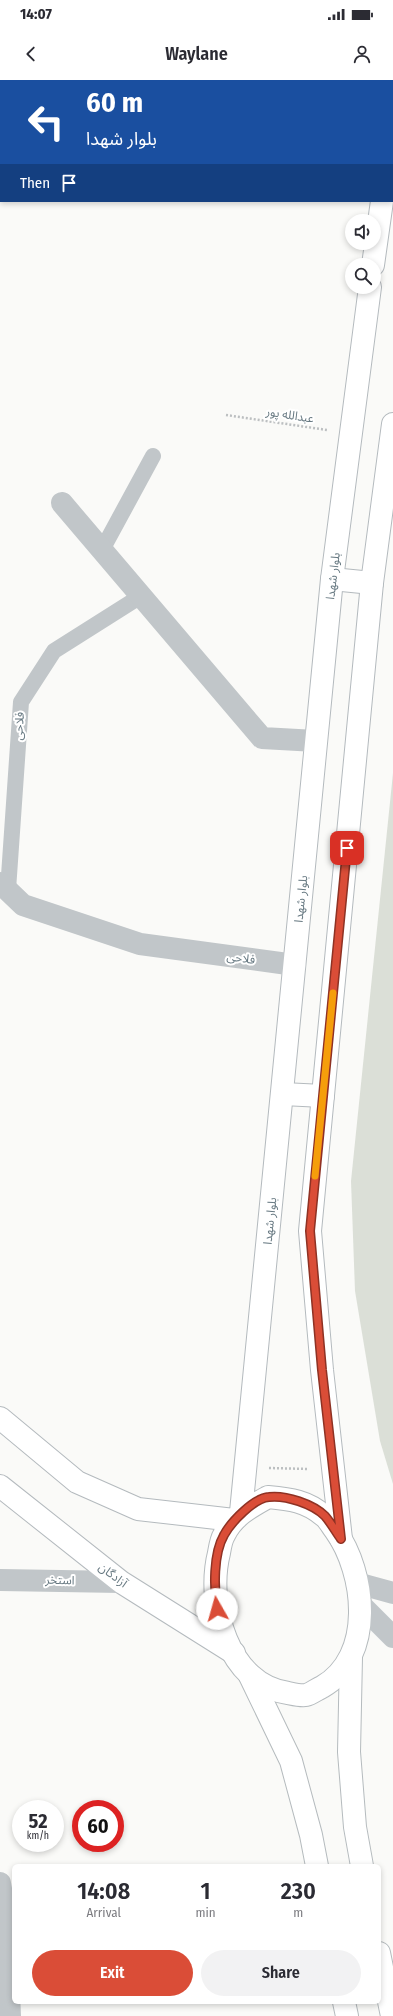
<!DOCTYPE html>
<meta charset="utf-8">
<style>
body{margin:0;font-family:"Fira Sans Condensed","Noto Sans Arabic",sans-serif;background:#f2f2f3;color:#2b2b33;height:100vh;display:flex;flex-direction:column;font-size:15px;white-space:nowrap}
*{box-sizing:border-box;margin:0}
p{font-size:13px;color:#7c7c81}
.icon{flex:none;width:22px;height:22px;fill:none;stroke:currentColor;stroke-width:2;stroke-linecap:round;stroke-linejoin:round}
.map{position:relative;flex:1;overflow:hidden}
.details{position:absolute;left:12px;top:1784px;width:369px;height:140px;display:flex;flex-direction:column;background:#fff;border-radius:6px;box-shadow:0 2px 6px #0003}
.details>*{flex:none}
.hud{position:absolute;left:0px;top:0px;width:393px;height:122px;box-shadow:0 2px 6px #0003;background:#1a4fa0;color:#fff;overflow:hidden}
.tools{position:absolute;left:345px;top:134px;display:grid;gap:8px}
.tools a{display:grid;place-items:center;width:36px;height:36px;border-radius:50%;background:#fff;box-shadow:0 2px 6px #0003;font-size:20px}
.speed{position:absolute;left:12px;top:1720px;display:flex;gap:8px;font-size:20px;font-weight:700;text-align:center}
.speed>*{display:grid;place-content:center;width:52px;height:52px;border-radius:50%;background:#fff;box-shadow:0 2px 6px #0003;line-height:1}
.speed small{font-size:10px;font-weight:400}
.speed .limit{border:6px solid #d22;background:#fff;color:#111}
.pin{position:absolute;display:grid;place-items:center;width:34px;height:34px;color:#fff;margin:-17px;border-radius:8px;box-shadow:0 2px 6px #0006}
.me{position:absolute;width:44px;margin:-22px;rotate:353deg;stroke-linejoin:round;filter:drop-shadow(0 0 3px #0008)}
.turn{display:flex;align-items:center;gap:14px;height:84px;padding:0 20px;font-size:18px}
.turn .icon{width:52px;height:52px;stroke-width:2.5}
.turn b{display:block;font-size:28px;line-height:34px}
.then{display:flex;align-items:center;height:38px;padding:0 20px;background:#0003;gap:8px;font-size:15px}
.eta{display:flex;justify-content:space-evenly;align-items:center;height:68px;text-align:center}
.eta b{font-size:24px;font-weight:600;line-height:28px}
.button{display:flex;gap:8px;margin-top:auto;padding:8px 20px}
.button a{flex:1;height:46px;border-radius:24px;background:#da4d37;color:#fff;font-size:16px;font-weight:600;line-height:46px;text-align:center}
.button a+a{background:#f2f2f3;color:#2b2b33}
.status{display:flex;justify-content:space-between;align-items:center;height:28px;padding:0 20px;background:#fff;direction:ltr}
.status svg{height:11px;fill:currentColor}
header{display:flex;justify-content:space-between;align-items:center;height:52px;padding:0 20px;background:#fff;font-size:18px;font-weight:600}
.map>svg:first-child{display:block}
.green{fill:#dbdfd7}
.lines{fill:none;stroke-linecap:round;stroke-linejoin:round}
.secondary-casing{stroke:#b4babe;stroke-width:24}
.primary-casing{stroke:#b5bbbe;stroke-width:24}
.path{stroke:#bcbfc1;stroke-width:2.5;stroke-dasharray:2 2;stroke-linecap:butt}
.lane{stroke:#c1c6c9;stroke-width:16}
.street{stroke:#c1c6c9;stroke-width:22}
.secondary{stroke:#fff;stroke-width:22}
.primary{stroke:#fff;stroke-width:22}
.route-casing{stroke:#8e3224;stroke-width:10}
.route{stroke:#da4d37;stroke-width:7}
.slow{stroke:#f59e0b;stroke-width:7}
.labels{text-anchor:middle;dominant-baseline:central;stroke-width:4;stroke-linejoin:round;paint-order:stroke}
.street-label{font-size:12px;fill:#667881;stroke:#fff}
</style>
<div class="status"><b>14:07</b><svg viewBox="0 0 49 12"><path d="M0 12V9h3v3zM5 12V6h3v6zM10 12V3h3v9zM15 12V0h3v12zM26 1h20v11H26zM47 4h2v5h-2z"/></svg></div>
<header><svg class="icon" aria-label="back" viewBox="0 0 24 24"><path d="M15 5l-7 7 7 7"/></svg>Waylane<svg class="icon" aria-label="person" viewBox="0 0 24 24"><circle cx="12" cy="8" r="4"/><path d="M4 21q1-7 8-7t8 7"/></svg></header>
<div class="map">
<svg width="393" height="1936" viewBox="0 0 393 1936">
<rect width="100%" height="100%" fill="#fafaf8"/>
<polygon class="green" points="393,693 393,1404 380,1361 355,1211 351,1101"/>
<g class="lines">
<defs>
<g id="secondary">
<polyline points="392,53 393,46"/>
<polyline points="373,185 382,121"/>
<polyline points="332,499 372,503"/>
<polyline points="283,1014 323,1016"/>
<polyline points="0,1338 77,1402 138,1429 234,1440"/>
<polyline points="0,1406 121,1502 234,1573"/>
<polyline points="241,1432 332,499 370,207"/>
<polyline points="341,1459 322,1290 310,1151 372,503 393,344"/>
</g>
<g id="primary">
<path d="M268,1417c22,2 39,4 56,19 4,3 8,10 11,14 31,43 40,127 -13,157 -5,2 -11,7 -16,8 -5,1 -13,-1 -18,-2 -60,-8 -82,-89 -69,-140 1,-6 2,-13 5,-18 9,-19 26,-28 44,-38z"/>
<polyline points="351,1577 349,1672 355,1747 362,1786"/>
<polyline points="250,1596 291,1681 311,1755 317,1786"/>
<polyline points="379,1873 392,1936"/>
<polyline points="344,1922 347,1936"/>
</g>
</defs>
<use href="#secondary" class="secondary-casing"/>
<use href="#primary" class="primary-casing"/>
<g class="path">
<polyline points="226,335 327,350"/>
<polyline points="269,1388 308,1389"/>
</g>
<g class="lane">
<polyline points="0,72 1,71"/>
<polyline points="102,470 153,376"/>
<polyline points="8,810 21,622 54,571 141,516"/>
</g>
<g class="street">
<polyline points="62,423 262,658 316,661"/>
<polyline points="0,803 23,825 140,864 295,885"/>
<polyline points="0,1500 121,1502"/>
<polyline points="357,1503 393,1513"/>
<polyline points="361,1525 393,1557"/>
<polyline points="0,1803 6,1838 10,1936"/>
</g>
<use href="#secondary" class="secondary"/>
<use href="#primary" class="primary"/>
</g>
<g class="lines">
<defs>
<path id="route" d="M217,1529c-3,-21 -4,-55 7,-74 7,-13 30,-37 45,-38 17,-2 44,7 56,19 6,7 11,16 16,23l-19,-169 -12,-139 37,-383"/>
</defs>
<use href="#route" class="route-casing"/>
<use href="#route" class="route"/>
<polyline class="slow" points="315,1096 333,913"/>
</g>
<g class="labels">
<g class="street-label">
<text transform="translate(290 335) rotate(9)">عبدالله پور</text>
<text transform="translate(333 496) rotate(-83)">بلوار شهدا</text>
<text transform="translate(19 646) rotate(-86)">فلاحی</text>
<text transform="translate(301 819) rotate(-84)">بلوار شهدا</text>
<text transform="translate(241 878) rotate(8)">فلاحی</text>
<text transform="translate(270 1141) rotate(-84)">بلوار شهدا</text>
<text transform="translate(113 1495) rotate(37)">آزادگان</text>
<text transform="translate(60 1500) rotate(2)">استخر</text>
</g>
</g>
</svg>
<div class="tools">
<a><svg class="icon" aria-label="sound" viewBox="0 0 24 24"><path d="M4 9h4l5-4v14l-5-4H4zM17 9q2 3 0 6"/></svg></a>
<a><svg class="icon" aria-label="search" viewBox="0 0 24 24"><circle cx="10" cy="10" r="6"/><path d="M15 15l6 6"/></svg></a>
</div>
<div class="speed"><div>52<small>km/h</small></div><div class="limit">60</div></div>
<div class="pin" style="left:347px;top:768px;background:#d93025"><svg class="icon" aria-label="arrive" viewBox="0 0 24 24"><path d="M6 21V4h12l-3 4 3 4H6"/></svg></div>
<svg class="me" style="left:217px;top:1529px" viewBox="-20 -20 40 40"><circle r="19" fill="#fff"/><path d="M0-13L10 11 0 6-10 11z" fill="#da4d37"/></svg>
<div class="hud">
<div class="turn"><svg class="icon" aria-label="left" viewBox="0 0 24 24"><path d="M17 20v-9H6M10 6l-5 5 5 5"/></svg><div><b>60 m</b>بلوار شهدا</div></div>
<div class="then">Then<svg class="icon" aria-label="arrive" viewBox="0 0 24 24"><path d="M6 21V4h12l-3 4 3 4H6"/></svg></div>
</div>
<section class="details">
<div class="eta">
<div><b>14:08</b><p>Arrival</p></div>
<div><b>1</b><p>min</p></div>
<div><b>230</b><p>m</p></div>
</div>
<div class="button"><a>Exit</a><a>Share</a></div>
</section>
</div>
